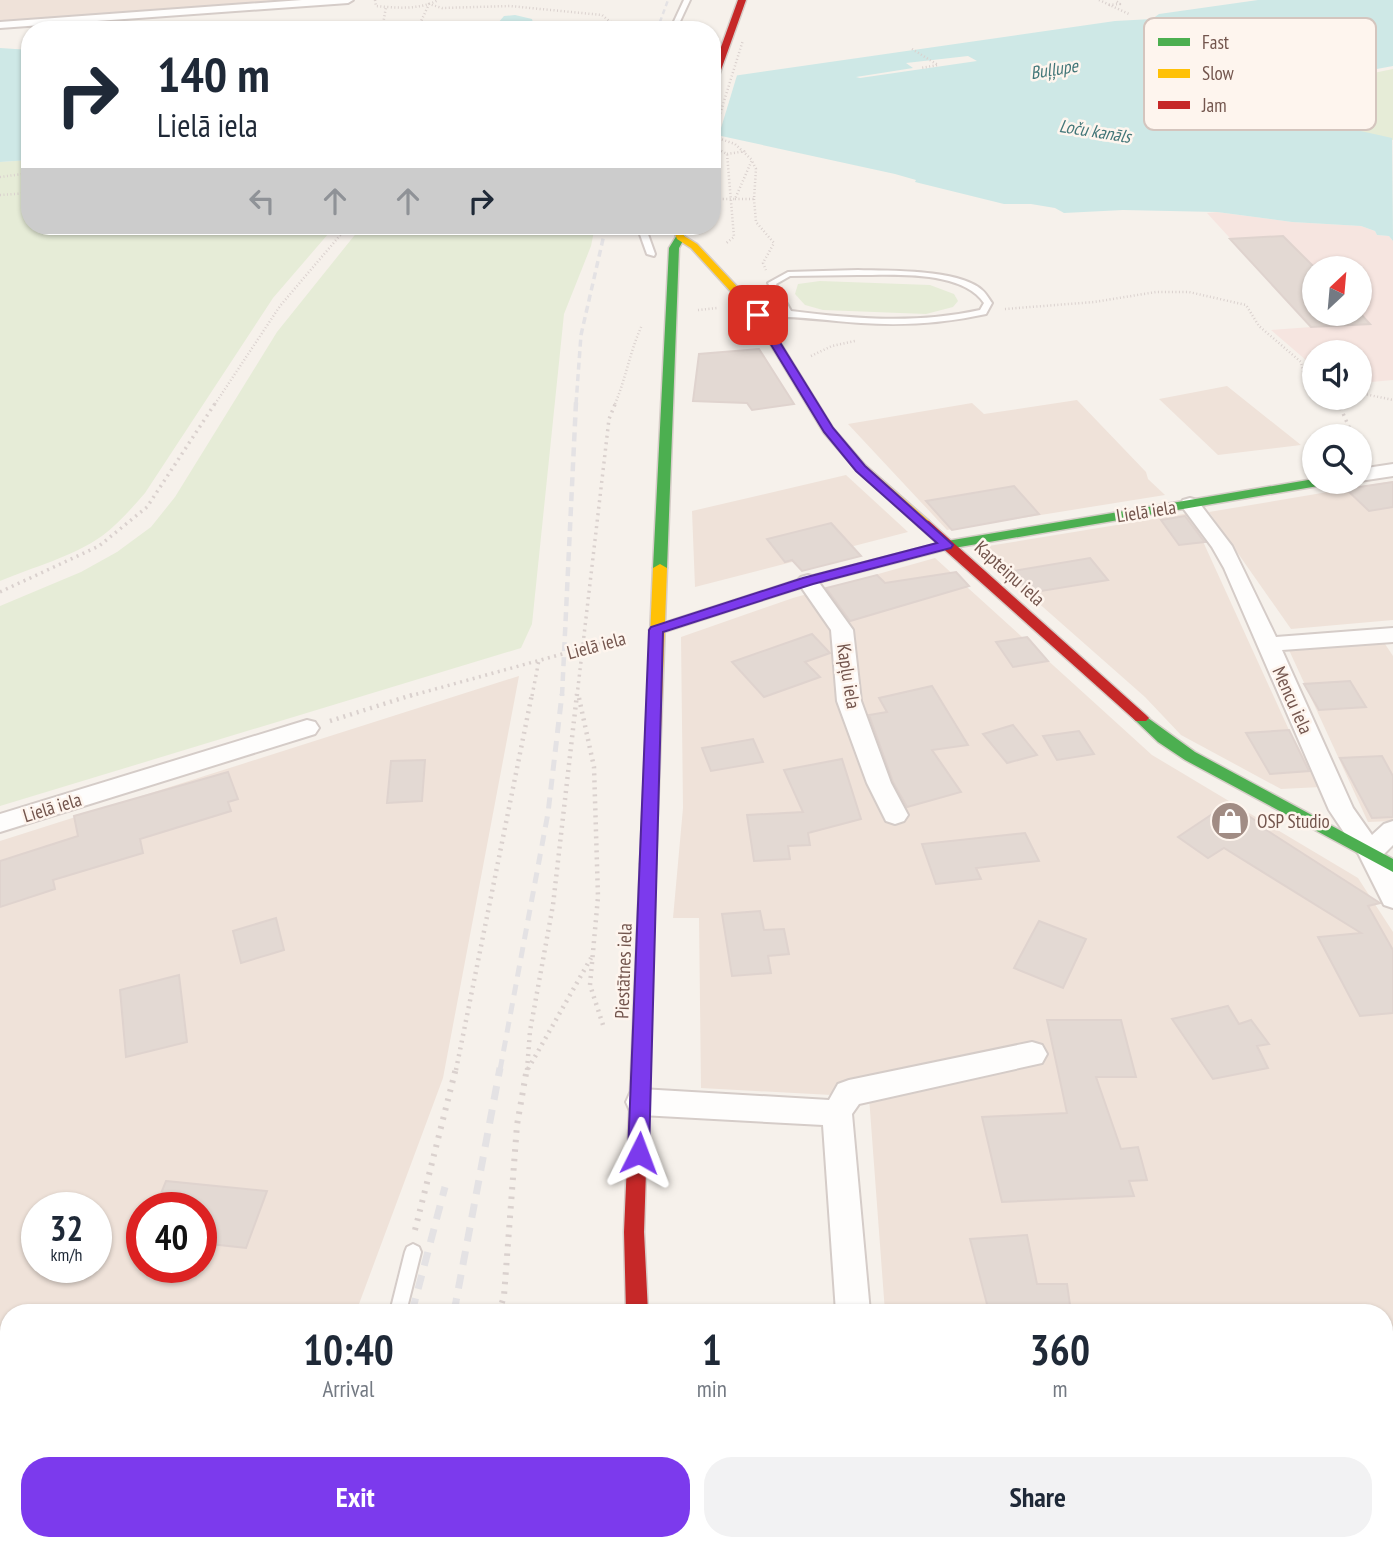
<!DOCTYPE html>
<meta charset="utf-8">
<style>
body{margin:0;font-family:"PT Sans Narrow",sans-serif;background:#f2f2f3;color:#1f2937;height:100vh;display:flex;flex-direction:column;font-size:26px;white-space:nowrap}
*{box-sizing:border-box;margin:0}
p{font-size:23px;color:#747a83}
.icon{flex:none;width:38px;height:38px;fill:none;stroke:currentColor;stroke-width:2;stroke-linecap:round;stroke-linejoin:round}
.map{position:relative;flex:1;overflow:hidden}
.details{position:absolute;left:0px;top:1304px;width:1393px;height:247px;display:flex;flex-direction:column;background:#fff;border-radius:28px 28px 0 0;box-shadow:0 2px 5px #0004}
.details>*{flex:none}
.hud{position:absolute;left:21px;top:21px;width:700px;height:214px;border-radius:28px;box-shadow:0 2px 5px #0004;background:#fff;color:#1f2937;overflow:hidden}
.needle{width:46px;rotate:26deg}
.controls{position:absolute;left:1302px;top:256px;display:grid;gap:14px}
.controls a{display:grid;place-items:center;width:70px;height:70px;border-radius:50%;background:#fff;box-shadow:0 2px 5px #0004;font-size:35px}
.speed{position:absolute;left:21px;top:1192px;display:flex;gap:14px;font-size:35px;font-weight:700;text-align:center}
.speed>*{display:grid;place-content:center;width:91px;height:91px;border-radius:50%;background:#fff;box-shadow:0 2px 5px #0004;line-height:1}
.speed small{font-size:18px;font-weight:400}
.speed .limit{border:10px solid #d22;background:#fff;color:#111}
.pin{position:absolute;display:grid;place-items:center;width:60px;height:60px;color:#fff;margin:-30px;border-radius:14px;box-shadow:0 4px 10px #0006}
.me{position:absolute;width:77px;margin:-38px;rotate:3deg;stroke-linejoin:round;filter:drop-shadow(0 0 5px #0008)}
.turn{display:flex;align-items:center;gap:24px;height:147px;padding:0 21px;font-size:32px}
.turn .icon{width:91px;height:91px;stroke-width:2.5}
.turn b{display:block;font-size:49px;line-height:60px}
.lanes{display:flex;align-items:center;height:66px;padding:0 21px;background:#0003;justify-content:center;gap:35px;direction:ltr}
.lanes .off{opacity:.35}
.eta{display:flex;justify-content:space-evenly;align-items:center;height:119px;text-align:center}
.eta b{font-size:42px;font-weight:600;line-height:49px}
.cta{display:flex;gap:14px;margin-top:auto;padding:14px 21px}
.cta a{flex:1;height:80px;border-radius:28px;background:#7c3aed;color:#fff;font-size:28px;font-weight:600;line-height:80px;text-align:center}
.cta a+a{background:#f2f2f3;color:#1f2937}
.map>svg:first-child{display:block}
.residential{fill:#efe2d9;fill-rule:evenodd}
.commercial{fill:#f6e5e0;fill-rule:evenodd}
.green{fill:#e6ecd7}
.water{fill:#cee8e6}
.pier{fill:#f6f1eb}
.building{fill:#e3d9d3;stroke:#dfd3ce;stroke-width:2}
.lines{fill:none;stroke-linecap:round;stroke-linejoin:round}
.lane-casing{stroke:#d5ccc8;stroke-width:4}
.street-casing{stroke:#d5ccc8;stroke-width:4}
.fast-casing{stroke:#d6cdc8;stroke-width:3}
.slow-casing{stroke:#d6cdc8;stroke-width:3}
.jam-casing{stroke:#d6cdc8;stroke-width:3}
.path-far3{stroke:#dad1ce;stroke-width:2.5;stroke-dasharray:1 2.5;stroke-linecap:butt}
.path-far2{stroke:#dad1ce;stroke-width:3.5;stroke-dasharray:2 4.5;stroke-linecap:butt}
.path-far1{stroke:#dad1ce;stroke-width:4.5;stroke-dasharray:2 5;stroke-linecap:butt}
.path{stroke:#dad1ce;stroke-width:6;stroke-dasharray:2.5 7;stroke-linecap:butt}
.lane{fill:#fefdfc;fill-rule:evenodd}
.street{fill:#fefdfc;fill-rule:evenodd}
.fast{fill:#4caf50;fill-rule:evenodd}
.slow{fill:#ffc107;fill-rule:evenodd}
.jam{fill:#c62828;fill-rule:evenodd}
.rail-far4{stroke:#e4e2e4;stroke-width:2.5;stroke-dasharray:5 3.5;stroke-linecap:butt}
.rail-far3{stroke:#e4e2e4;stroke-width:3.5;stroke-dasharray:7 4.5;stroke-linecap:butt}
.rail-far2{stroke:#e4e2e4;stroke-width:4.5;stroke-dasharray:9 6;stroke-linecap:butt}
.rail-far1{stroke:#e4e2e4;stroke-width:5;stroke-dasharray:11 8;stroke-linecap:butt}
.rail{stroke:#e4e2e4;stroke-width:7;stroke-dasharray:14 10;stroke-linecap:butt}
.path-bridge{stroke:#dad1ce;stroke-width:2.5;stroke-dasharray:1 2.5;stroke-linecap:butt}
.route{fill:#7c3aed;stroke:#51269a;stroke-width:2}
.labels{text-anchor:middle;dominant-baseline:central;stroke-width:5;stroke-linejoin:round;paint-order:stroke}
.far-water-label{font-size:18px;font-style:italic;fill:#427678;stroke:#fef5ee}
.street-label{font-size:19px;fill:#73554d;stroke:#fef5ee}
.poi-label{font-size:19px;fill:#73554d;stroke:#fef5ee;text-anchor:start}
.key{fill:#fef5ee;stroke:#d4c5be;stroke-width:2}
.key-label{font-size:19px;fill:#73554d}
</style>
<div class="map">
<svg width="1393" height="1550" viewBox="0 0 1393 1550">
<rect width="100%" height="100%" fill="#f6f1eb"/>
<g class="residential">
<polygon points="0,0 315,0 0,23"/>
<polygon points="1227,386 1301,445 1218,455 1159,399"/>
<polygon points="1077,400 1146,472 1148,479 1165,495 947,530 848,424 972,403 984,414"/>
<polygon points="846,475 908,532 695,587 692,511"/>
<polygon points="1393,481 1393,620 1291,629 1209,512"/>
<polygon points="1190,513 1289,730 1321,787 1281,789 1181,735 1145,697 976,548"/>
<polygon points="935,558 1152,755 1358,878 1393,932 1393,1550 901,1550 901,1542 1384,1542 1384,1312 885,1312 869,1097 701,1088 699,918 673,918 683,808 681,637 793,598"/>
<polygon points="1385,644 1393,656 1393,821 1368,822 1289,650"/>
<path d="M519,676l-76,402 -87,234h-347v123h-9v-594zM37,1208h59v59h-59zM142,1208h59v59h-59z"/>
<polygon points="43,1542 249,1542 243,1550 40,1550"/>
</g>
<path class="commercial" d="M1217,212l75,10 69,4 14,5 2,4 12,1 4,5v139l-33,3v-31h-46v15l-43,-37 40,-3 -104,-114zM1314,268h46v45h-46z"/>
<g class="green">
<polygon points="1393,69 1393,140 1306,126 1268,116 1261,96"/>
<path d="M30,160v66h305l-62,72 -128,195c-13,15 -27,31 -43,43 -30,21 -69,31 -102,45v-419z"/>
<polygon points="362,226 595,226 591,246 564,314 532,624 521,648 0,806 0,606 81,572 117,552 151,527 175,497 277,332"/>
<polygon points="820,281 930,285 954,294 958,301 953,307 926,314 823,310 805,305 795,294 798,284"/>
</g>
<g class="water">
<polygon points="1258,0 1393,0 1393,66 1274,88 1254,88 1252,92 1240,95 1238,99 1244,104 1262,109 1392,138 1393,241 1389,236 1377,235 1375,231 1361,226 1292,222 1217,212 1123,210 1064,213 1055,208 1031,204 1004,204 915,182 916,180 895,174 712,134 712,79 1115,21 1152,19 1159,14"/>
<polygon points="515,15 532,19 535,30 492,30 504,16"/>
<polygon points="0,48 30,50 30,160 0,162"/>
</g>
<g class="pier">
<polygon points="968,56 977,61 860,78 856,77 913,68 906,63"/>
<polygon points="738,72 718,138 712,137 712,76"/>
</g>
<g class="building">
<polygon points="1283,236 1315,268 1314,313 1360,313 1370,324 1311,327 1230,239"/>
<polygon points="759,349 794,404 752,410 747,403 693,401 699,354"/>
<polygon points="1393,482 1393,507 1369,511 1346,489"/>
<polygon points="1014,486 1039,514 952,530 926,501"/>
<polygon points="1185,516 1204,541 1205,542 1179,545 1161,520"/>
<polygon points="831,523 861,556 802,571 792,560 785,562 767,539"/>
<polygon points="1090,558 1108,580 1029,593 1013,571"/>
<polygon points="956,572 969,586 850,621 826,588 877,575 885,583"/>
<polygon points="812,634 830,653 805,662 820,677 764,697 732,662"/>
<polygon points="1027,637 1048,661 1013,667 996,642"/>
<polygon points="1350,681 1366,707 1319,710 1304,684"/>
<polygon points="932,686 968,745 932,750 961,792 907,807 893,782 869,715 887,712 879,698"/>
<polygon points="1013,725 1037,755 1007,763 983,734"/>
<polygon points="1289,730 1309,771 1270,774 1246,733"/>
<polygon points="1079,731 1094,754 1057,760 1043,736"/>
<polygon points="753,739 763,762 711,771 702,748"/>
<polygon points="1382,756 1393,776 1393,817 1372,818 1340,758"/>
<polygon points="842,759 861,819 808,833 810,845 788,846 790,859 754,861 747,815 803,812 784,770"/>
<polygon points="425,760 422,801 387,803 391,761"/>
<polygon points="228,772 238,799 228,802 231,811 140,839 143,853 53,880 55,889 0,907 0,861 78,836 74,816"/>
<polygon points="1229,803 1259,823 1257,824 1380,903 1368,906 1393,950 1393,1013 1360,1016 1318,937 1361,933 1224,848 1208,858 1178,837"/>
<polygon points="1025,833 1039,861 976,868 981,879 936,884 922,844"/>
<polygon points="760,911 764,930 784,929 789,954 768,956 771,973 732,976 722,914"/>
<polygon points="276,918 284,950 241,963 233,931"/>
<polygon points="1039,921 1086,939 1063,988 1014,968"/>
<polygon points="179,975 187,1042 126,1057 120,990"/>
<polygon points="1228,1006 1239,1024 1251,1020 1269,1044 1257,1046 1268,1068 1213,1079 1172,1019"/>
<polygon points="1047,1020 1121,1020 1136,1077 1096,1077 1121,1149 1138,1147 1147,1180 1129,1181 1134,1196 1002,1202 982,1117 1067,1113"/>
<polygon points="166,1181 267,1191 246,1248 201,1243 201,1208 155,1208"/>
<polygon points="1027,1235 1037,1284 1067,1284 1071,1312 989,1312 970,1239"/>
</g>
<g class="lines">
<defs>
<g id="lane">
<polygon points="684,0 690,0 676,30 670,30"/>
<polygon points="637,226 645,226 655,254 654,256 647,254"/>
<path d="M858,270c31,1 101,-1 124,20 4,3 7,9 10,13l-6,11c-41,9 -82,12 -125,9 -35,-2 -68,-8 -103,-6l-4,-2 4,-2 25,-2 -15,-28 20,-11zM858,275c36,0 104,-5 126,28l-4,7c-63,14 -125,9 -189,1l-15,-27 14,-8z"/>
<polygon points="413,1244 419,1247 421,1252 406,1312 390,1312 405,1252 407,1247"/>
<polygon points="264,1542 288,1542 284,1550 259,1550"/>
</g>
<g id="street">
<polygon points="302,0 353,0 348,3 0,28 0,22"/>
<polygon points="1393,464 1393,476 1360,481 1360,469"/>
<polygon points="1190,498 1197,500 1232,546 1276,637 1393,628 1393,642 1282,650 1353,808 1372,835 1384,824 1393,821 1393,845 1384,854 1393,872 1393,908 1384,905 1359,855 1329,810 1224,568 1212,547 1180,504 1183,500"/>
<polygon points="808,575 815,577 853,630 861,701 891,783 908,815 904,821 895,824 886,821 867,783 837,701 831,630 797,581 801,577"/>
<polygon points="307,720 315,722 319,728 315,734 0,832 0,814"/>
<polygon points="1032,1042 1042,1045 1047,1054 1042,1063 859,1104 852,1114 870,1312 836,1312 823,1125 641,1115 630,1111 626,1102 630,1093 641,1089 829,1100 838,1084 849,1080"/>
<polygon points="1393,1491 1393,1529 1384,1531 1384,1493"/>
<polygon points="9,1498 9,1540 0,1544 0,1502"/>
<rect x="853" y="1542" width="38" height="8"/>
<polygon points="1183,1542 1254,1542 1251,1550 1180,1550"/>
</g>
<g id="fast">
<polygon points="680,234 685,237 679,248 667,568 660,572 653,568 669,248 677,235"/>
<polygon points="1314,479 1314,481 1330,481 1324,485 948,549 813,584 661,633 651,633 649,630 651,627 803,578 947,541"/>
<polygon points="1141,713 1195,752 1393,859 1393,872 1185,760 1158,742 1136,721 1133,718"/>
<polygon points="718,1542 744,1542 747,1550 721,1550"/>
</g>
<g id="slow">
<polygon points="672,226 682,226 684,236 697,244 762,313 833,428 865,465 929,521 929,527 919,527 857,471 824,433 754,317 691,248 677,239"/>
<polygon points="660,564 667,568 656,864 654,868 642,868 640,864 653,568"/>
</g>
<g id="jam">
<polygon points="738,0 746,0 716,84 712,86 712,72"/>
<polygon points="924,520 929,521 1146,715 1149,718 1146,721 1136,721 919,527 918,524"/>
<polygon points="648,858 654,860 656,864 644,1232 648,1312 626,1312 624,1232 640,864 642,860"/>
</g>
</defs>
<use href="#lane" class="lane-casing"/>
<use href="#street" class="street-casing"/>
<use href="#fast" class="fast-casing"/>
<use href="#slow" class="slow-casing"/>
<use href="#jam" class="jam-casing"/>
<g class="path-far3">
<path d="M375,0l1,6c20,2 44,4 62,-6"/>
<polyline points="1099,0 1129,14"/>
<polyline points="1109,5 1120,4 1115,0"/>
<polyline points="382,30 386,7"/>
<polyline points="417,30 429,4 442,8 510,6 602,15 613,24 605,30"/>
<polyline points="912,49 938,65 921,68"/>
<polyline points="712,136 735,144 752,160 735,199 712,199"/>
<polyline points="712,146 727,154 734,237 725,244"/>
<polyline points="727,154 746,151"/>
<polyline points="0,177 30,173"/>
<polyline points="0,195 30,193"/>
<polyline points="735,199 754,199 756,169 752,161"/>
<polyline points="754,199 756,222 774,243 763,263 766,270"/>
<polyline points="1005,309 1094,302 1156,292 1189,292 1246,305 1259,326 1301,362 1303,371 1314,379"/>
<polyline points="698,310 717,308"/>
<polyline points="811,356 832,346 855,341"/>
<polyline points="1360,393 1393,400"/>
<polyline points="1335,397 1338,404"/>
<polyline points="215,404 280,306 348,226"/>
<path d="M615,404c11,-26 15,-53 27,-79"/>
</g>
<g class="path-far2">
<polyline points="1338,402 1353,436"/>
<polyline points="0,592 99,546 147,507 216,402"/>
<polyline points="410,696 624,637"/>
<polyline points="532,696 539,660"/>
<polyline points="577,696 609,419 616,402"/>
</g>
<g class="path-far1">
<polyline points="579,698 594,767 598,897 590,985 604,1028"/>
<polyline points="330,721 415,694"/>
<polyline points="528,1069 591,958"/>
<polyline points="456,1070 532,694"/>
<polyline points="527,1070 530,1031 553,905 577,694"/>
</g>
<g class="path">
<polyline points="415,1230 456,1068"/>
<polyline points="499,1312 504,1296 517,1125 527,1068"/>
<polyline points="300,1543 404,1550"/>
<polyline points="433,1550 434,1542"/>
</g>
<use href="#lane" class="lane"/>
<use href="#street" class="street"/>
<use href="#fast" class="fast"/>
<use href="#slow" class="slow"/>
<use href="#jam" class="jam"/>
<polyline class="rail-far4" points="657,30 668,0"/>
<polyline class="rail-far3" points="576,404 581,335 606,226"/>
<polyline class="rail-far2" points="562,696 576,402"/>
<polyline class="rail-far1" points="500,1070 548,813 562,694"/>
<g class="rail">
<polyline points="412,1312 445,1187"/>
<polyline points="454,1312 500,1068"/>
<polyline points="319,1550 323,1542"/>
<polyline points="410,1550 411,1542"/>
</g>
<polyline class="path-bridge" points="712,140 743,40"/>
</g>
<polygon class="route" points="758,312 763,315 833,428 865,466 953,545 951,548 813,584 663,632 649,1153 646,1159 639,1161 631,1159 628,1153 649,630 651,627 803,578 937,543 856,471 824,432 753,315"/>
<defs>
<symbol id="shop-disc" viewBox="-11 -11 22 22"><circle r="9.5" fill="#a18c84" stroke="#fef5ee"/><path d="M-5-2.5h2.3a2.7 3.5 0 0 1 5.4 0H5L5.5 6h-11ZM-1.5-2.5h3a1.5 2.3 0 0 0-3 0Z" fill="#fff"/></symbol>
</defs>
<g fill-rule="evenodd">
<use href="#shop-disc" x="1208" y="799" width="44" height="44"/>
</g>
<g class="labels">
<g class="far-water-label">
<text transform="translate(1054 69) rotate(-9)">Buļļupe</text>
<text transform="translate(1095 131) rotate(9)">Loču kanāls</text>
</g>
<g class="street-label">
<text transform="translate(1146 511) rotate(-9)">Lielā iela</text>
<text transform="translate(1010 573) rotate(42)">Kapteiņu iela</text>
<text transform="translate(596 645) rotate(-15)">Lielā iela</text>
<text transform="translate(849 676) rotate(81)">Kapļu iela</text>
<text transform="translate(1293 700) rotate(66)">Mencu iela</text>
<text transform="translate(52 807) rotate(-17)">Lielā iela</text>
<text transform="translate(623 971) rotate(-88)">Piestātnes iela</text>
</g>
<g class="poi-label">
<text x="1257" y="821">OSP Studio</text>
</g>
</g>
<rect x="1144" y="18" width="232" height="112" rx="10" class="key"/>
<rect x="1158" y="38" width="32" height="8" fill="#4caf50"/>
<rect x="1158" y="69" width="32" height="9" fill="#ffc107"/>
<rect x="1158" y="101" width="32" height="8" fill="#c62828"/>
<g class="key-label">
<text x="1202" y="49">Fast</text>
<text x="1202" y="80">Slow</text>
<text x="1202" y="112">Jam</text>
</g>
</svg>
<div class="controls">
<a><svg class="needle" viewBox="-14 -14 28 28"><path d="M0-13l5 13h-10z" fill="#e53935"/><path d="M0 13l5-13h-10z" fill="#747a83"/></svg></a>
<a><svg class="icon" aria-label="sound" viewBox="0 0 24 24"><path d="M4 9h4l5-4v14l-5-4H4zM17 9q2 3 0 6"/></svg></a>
<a><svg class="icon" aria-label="search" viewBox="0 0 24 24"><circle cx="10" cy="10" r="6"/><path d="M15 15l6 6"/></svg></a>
</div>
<div class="speed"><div>32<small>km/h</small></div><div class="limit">40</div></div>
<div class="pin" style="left:758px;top:315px;background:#d93025"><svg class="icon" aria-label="arrive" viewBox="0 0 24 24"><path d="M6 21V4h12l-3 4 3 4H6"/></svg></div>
<svg class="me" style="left:639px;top:1153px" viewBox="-20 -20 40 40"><path d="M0-17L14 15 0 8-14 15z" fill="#7c3aed" stroke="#fff" stroke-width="4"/></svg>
<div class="hud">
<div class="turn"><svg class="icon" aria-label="right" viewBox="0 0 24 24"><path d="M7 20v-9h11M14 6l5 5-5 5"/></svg><div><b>140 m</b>Lielā iela</div></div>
<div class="lanes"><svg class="icon off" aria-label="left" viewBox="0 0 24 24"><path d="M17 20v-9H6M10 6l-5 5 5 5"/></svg><svg class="icon off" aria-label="ahead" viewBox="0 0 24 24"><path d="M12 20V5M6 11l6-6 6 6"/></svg><svg class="icon off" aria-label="ahead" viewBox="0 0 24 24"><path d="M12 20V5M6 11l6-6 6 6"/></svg><svg class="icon" aria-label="right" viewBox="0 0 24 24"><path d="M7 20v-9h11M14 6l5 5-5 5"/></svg></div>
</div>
<section class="details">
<div class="eta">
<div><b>10:40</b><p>Arrival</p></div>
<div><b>1</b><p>min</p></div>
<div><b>360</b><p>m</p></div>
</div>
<div class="cta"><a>Exit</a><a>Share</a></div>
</section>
</div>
